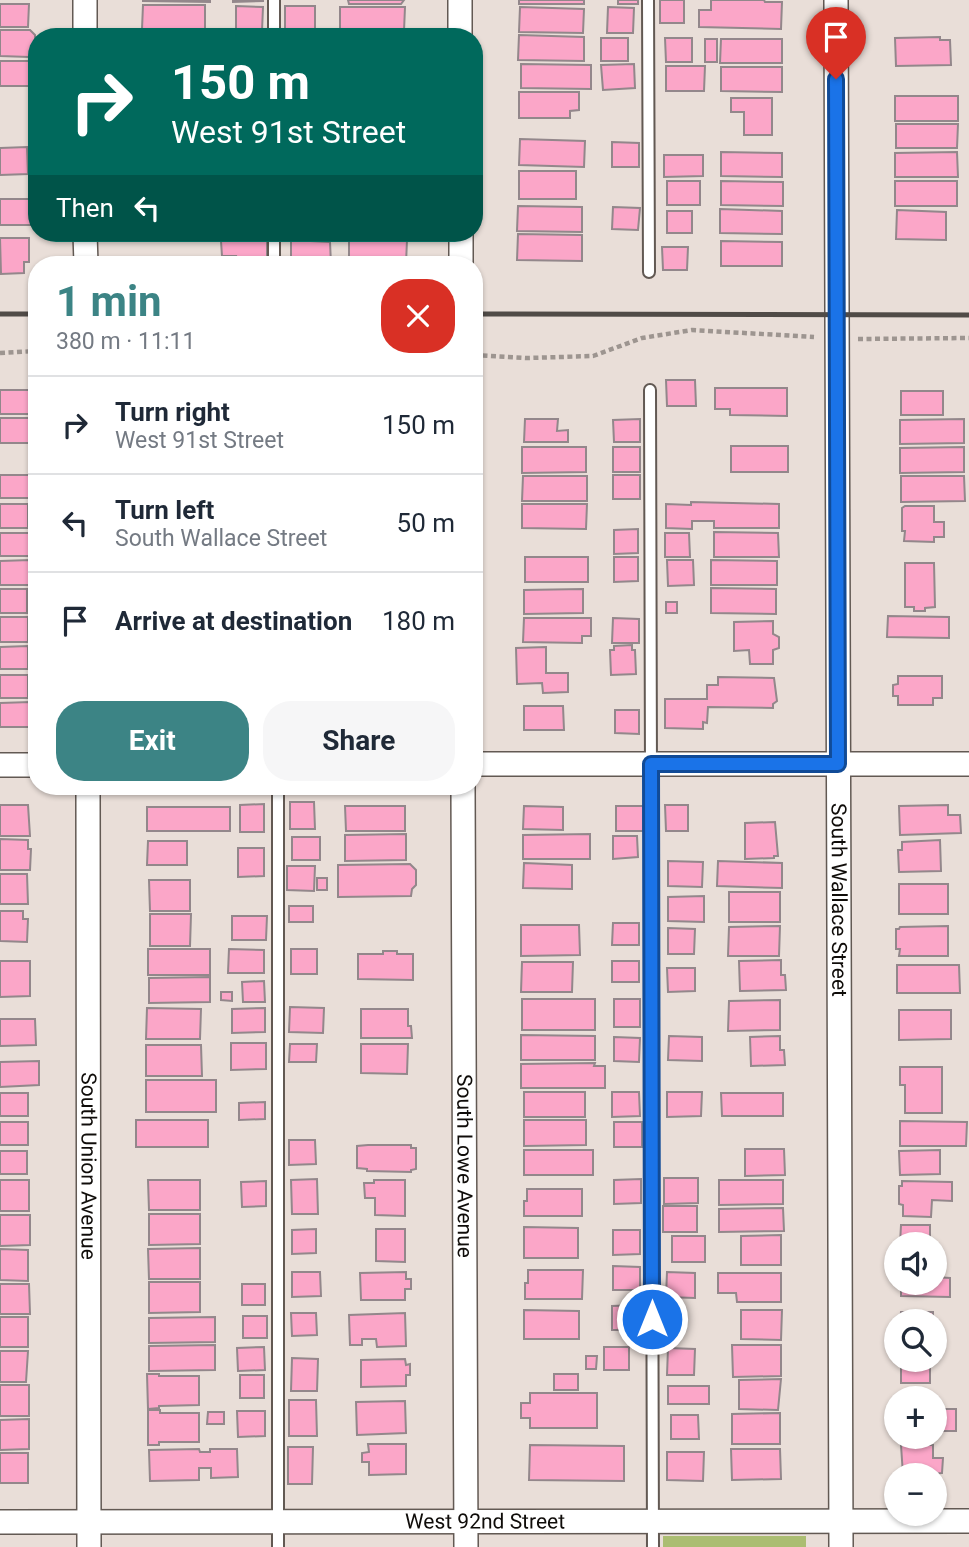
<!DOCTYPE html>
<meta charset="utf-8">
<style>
body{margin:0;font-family:Roboto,sans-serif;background:#f6f6f7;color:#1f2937;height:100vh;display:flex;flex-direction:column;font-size:26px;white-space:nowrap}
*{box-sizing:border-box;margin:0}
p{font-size:23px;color:#747a83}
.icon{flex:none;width:38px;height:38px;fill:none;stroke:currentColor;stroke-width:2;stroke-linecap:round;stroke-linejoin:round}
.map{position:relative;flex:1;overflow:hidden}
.sheet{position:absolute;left:28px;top:256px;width:455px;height:539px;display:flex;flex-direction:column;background:#fff;border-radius:28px;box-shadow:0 2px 5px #0004}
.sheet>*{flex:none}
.hud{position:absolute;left:28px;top:28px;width:455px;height:214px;border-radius:28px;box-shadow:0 2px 5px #0004;background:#00695c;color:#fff;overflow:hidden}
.buttons{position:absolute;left:884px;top:1232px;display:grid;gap:14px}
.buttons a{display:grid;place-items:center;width:63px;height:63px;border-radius:50%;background:#fff;box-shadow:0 2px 5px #0004;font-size:35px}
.pin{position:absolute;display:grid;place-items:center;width:60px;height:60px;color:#fff;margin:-72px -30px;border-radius:50% 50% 50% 0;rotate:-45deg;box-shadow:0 0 7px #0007}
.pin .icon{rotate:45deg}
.me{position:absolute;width:77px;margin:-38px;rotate:0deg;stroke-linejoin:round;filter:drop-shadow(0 0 5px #0008)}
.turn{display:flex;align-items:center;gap:24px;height:147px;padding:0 28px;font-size:32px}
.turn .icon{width:91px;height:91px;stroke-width:2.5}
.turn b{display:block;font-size:49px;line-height:60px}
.then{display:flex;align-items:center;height:66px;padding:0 28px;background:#0003;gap:14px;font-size:26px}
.round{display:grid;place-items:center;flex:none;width:74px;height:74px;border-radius:28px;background:#f6f6f7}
.overview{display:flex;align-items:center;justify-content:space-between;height:119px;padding:0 28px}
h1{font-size:42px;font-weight:700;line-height:52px;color:#3c8485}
.primary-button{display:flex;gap:14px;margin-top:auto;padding:14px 28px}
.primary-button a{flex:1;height:80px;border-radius:28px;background:#3c8485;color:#fff;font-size:28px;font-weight:700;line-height:80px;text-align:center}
.primary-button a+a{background:#f6f6f7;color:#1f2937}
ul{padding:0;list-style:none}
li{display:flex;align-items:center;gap:21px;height:98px;padding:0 28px;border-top:2px solid #e0e1e3}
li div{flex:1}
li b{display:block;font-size:26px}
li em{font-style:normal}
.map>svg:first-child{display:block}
.green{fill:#abbd72}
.building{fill:#fba6c8;stroke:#93878b;stroke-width:2}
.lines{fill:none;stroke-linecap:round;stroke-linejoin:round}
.lane-casing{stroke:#625953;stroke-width:14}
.street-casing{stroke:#625953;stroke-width:26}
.path{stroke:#9d9590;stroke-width:4.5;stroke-dasharray:5 3.5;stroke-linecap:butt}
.lane{stroke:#fff;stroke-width:10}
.street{stroke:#fff;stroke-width:23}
.rail{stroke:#504b47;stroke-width:5}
.route-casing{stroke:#114b97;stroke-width:18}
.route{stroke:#1a73e8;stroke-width:12}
.labels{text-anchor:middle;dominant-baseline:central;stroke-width:5;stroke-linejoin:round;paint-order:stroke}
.street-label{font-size:21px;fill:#0f0c09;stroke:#fff}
</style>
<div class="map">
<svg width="969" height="1547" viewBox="0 0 969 1547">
<rect width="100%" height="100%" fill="#e9ded8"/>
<rect class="green" x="663" y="1536" width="143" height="11"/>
<g class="building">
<polygon points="143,0 210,0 210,2 143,1"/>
<polygon points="233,0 263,0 263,1 233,2"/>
<polygon points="348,0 404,0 401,4 349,4"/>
<rect x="519" y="0" width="65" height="4"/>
<rect x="618" y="0" width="20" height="4"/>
<rect x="660" y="0" width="24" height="23"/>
<polygon points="711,0 764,0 765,2 782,2 781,29 699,27 699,10 711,10"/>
<polygon points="0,4 29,4 28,27 0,27"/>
<polygon points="143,5 205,5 205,29 142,29"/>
<polygon points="236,6 263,7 262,31 236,30"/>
<polygon points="285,6 315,6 315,30 285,31"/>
<polygon points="340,7 405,7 404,31 340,31"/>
<polygon points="520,7 584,9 583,33 519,32"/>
<polygon points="608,7 634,8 633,33 607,33"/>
<polygon points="0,30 30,30 35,35 35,51 29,57 0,56"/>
<polygon points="142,33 211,33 211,37 141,37"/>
<polygon points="519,35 584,37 584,61 518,60"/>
<polygon points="940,37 940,40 950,40 951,65 896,66 895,38"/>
<rect x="601" y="38" width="27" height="23"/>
<polygon points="665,38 692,38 692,62 666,62"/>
<rect x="705" y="39" width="12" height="23"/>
<polygon points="721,39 782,39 782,63 720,63"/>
<polygon points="0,61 30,61 29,86 0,86"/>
<polygon points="521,64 591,65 591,89 521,88"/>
<polygon points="634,64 635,88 603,90 601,65"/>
<polygon points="666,66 705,66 704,91 666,91"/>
<polygon points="721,67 782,67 782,92 721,91"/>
<polygon points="519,92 579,92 579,110 570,111 570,118 519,118"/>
<rect x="895" y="96" width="63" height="25"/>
<polygon points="731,98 772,98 772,135 744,135 744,112 731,112"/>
<polygon points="896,124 958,124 957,148 896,148"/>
<polygon points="520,139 585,141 584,167 519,165"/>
<polygon points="612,142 639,143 639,167 612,167"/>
<polygon points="27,147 28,174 0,175 0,148"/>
<polygon points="721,152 782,153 782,177 721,176"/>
<polygon points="957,152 958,177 895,177 895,153"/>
<polygon points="664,155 703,155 703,176 664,177"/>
<rect x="519" y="171" width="57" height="28"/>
<rect x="667" y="181" width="33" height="24"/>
<polygon points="721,181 783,182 783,206 721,205"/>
<rect x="895" y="181" width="62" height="25"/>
<rect x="0" y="199" width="36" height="26"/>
<polygon points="518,206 582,207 582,232 517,231"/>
<polygon points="613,207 640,208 638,230 612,229"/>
<polygon points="720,209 782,211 782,234 720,233"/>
<polygon points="897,210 946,212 946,240 896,239"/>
<rect x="667" y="211" width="25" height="22"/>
<rect x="291" y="233" width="27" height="2"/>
<rect x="349" y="233" width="58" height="2"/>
<polygon points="267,234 267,264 235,263 236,256 222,256 221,241 234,241 234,235"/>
<polygon points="518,234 582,235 582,261 517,260"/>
<polygon points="0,238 29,238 29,262 24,262 24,273 1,274"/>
<polygon points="349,239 407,240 406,264 349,264"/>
<polygon points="291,240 330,242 331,264 291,264"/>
<polygon points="721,241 782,242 782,266 721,266"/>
<polygon points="662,247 688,247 687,270 663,270"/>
<polygon points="666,380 695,380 696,406 667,406"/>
<polygon points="715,388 787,388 787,416 730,415 730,409 715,409"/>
<polygon points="0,390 30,390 29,414 0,414"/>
<rect x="901" y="391" width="42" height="24"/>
<rect x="0" y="418" width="29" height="25"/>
<polygon points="525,419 558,419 557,431 568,430 568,442 524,442"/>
<polygon points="640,419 640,442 614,442 613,420"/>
<polygon points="964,419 964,443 900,444 900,420"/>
<rect x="731" y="446" width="57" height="26"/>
<polygon points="522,447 586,447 586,472 522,473"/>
<rect x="613" y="447" width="27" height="25"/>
<polygon points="964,447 964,472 900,473 900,448"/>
<polygon points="0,475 30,475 29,498 0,498"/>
<rect x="613" y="475" width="27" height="24"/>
<polygon points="523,476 587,476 587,501 522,501"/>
<polygon points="901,476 964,476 965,501 901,502"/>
<polygon points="691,502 779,504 779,528 714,528 714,521 692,521 692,529 666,528 666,504 691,505"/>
<rect x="0" y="504" width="28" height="24"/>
<polygon points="522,504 587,504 586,529 522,528"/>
<polygon points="905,506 934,506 934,522 944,522 944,537 934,537 934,542 904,541 905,531 902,531 902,508"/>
<polygon points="638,529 638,553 614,554 614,530"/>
<polygon points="714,532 778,533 779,557 714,557"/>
<rect x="0" y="533" width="29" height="23"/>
<polygon points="665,533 689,533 690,557 665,557"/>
<rect x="525" y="557" width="63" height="25"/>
<polygon points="614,557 638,557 638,581 614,582"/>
<polygon points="30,560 30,585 0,585 0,561"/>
<polygon points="667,560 693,560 694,585 668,586"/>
<polygon points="711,560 777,561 777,585 711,585"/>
<polygon points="905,563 934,563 935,607 925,608 925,611 914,611 914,607 905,607"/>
<polygon points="711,588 776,589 776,614 711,613"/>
<rect x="0" y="589" width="27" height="24"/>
<polygon points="583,589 583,613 524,614 524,590"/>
<rect x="666" y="602" width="11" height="11"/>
<polygon points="888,616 949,617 949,638 887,637"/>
<rect x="0" y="617" width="28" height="25"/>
<polygon points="524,618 591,618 591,636 582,636 582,643 523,642"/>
<polygon points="613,618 639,619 639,643 612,643"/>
<polygon points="773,621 773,634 779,637 779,648 773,650 773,664 750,664 749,650 734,651 734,622"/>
<polygon points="632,645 632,650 635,650 636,674 611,675 610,650 614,650 614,646"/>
<polygon points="28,646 28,669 0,669 0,647"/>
<polygon points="546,647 546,673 568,673 568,692 543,693 542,683 517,684 516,648"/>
<rect x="0" y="675" width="28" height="23"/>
<polygon points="898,676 942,676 942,698 933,698 933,705 898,705 898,696 893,696 893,685 898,684"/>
<polygon points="718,677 774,678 777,701 773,704 773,708 708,707 707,723 703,722 703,729 665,728 665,699 707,699 707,685 718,685"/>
<polygon points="30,702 30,727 0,727 0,703"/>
<polygon points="524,706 563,706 564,730 524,730"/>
<polygon points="615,710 639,710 639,734 615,733"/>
<polygon points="290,802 314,802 315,829 290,829"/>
<polygon points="264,804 264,832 240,832 240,805"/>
<polygon points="0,805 28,805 30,836 0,836"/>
<polygon points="665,805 688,805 688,831 666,831"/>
<polygon points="948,805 948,815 960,815 961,833 900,835 899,806"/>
<polygon points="345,806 405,806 405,831 346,831"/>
<polygon points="524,806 563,807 563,830 523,829"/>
<rect x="616" y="806" width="27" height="25"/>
<rect x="147" y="807" width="83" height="24"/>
<polygon points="775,822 778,856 774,856 774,858 745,859 745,823"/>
<polygon points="406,834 406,860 345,861 345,835"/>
<polygon points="590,834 590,859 523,859 523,835"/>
<polygon points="613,836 637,836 638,857 613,859"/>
<rect x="292" y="837" width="28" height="23"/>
<polygon points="0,839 28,840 28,849 31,849 30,870 0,870"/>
<polygon points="940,840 941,871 899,872 898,850 902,850 902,842"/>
<polygon points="148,841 187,841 187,865 147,865"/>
<polygon points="238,848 264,848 264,876 238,877"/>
<polygon points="668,861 703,862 702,887 668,886"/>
<polygon points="718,861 782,863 782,888 717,886"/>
<polygon points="524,863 572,865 572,889 523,888"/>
<polygon points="410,864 416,870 416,885 412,889 411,896 338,897 338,865"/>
<polygon points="287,866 315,866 314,891 287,890"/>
<polygon points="0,874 27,874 28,904 0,904"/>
<rect x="317" y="878" width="10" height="12"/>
<polygon points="149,880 190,880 190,911 150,911"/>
<rect x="899" y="884" width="49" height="30"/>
<rect x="729" y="892" width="51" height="30"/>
<polygon points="704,896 704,922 668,921 668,897"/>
<rect x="289" y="906" width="24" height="16"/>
<polygon points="0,911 23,911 23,919 28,919 27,942 0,941"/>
<polygon points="150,914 191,914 190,946 150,946"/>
<polygon points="232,916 267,916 266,940 232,940"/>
<polygon points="613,923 639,923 639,945 612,945"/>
<polygon points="521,925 579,925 580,955 521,956"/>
<polygon points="780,926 779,956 728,956 729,927"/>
<polygon points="948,926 948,956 899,956 900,949 896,949 896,929 899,929 900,927"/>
<polygon points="668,928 695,929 694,954 668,954"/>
<rect x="148" y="949" width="62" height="26"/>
<polygon points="229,949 264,950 264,973 228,973"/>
<rect x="291" y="949" width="26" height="25"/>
<polygon points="383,951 397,951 397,954 413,954 413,980 358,979 358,954 383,954"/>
<polygon points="781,960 781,975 785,975 786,990 740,991 739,961"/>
<polygon points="0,961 30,961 30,996 0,997"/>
<rect x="612" y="961" width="27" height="21"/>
<polygon points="522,962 573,962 572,992 521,992"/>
<polygon points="897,965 959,965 960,993 897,993"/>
<polygon points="667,968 695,968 695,991 668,992"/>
<polygon points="210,977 210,1002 149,1003 149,978"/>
<polygon points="264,981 265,1002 243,1002 242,982"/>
<polygon points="221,992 232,992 232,1001 221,1000"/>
<rect x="522" y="999" width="73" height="31"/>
<rect x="614" y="999" width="26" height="28"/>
<polygon points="780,1000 780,1030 728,1031 729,1001"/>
<polygon points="290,1007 324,1008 323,1033 289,1032"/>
<polygon points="147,1008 201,1009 200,1039 146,1039"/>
<polygon points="265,1008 265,1032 232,1033 232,1009"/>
<polygon points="361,1009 408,1009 408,1026 411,1026 412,1038 361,1038"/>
<polygon points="899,1010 951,1010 951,1039 899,1040"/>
<polygon points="0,1019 35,1019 36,1045 0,1046"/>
<polygon points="521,1035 595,1036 595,1060 521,1060"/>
<polygon points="669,1036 702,1037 702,1061 668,1060"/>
<polygon points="780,1036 780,1050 784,1050 785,1065 751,1066 750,1037"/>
<polygon points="614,1037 640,1038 639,1062 614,1061"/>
<polygon points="231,1043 266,1043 266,1069 231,1070"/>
<polygon points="290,1044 317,1044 316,1062 289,1062"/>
<polygon points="361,1044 408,1044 407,1074 361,1073"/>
<polygon points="146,1045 201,1045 202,1076 146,1076"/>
<polygon points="39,1061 39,1085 0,1087 0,1062"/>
<polygon points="595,1063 594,1066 605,1066 605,1088 521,1088 521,1064"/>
<polygon points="900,1067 942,1067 942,1113 905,1113 905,1085 900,1085"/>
<rect x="146" y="1080" width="70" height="32"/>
<rect x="524" y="1092" width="61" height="25"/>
<polygon points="612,1092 639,1092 640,1116 612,1117"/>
<polygon points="667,1092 702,1092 701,1116 667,1117"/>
<rect x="0" y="1093" width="28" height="23"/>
<polygon points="721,1093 783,1093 783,1116 722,1116"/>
<polygon points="265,1102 265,1119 239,1120 239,1103"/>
<rect x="136" y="1120" width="72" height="27"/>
<polygon points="524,1120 586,1120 586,1145 524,1146"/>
<polygon points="900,1121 967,1122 966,1146 900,1146"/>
<rect x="0" y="1122" width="28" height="23"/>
<rect x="614" y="1122" width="28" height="25"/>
<polygon points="289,1140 315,1140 316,1164 289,1165"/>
<polygon points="368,1145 411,1145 411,1148 416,1148 416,1169 411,1170 411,1172 367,1171 367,1169 357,1168 357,1146"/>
<polygon points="745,1149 784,1149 785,1175 745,1176"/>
<rect x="524" y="1150" width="69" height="25"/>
<polygon points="940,1150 940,1174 900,1175 899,1151"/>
<rect x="0" y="1151" width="27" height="23"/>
<polygon points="664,1178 698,1178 698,1203 664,1204"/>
<polygon points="317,1179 318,1214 292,1214 291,1180"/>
<polygon points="641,1179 641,1203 614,1204 614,1180"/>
<rect x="0" y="1180" width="29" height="31"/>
<polygon points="148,1180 200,1180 200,1210 149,1210"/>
<polygon points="374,1180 405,1180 405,1216 375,1215 375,1198 365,1198 364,1183 374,1183"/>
<polygon points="719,1180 783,1180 783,1204 719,1205"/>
<polygon points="266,1181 266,1206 242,1207 241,1182"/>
<polygon points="902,1181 952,1182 952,1201 932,1200 931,1217 903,1216 903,1205 899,1204 899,1186 902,1186"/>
<polygon points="527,1189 582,1189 582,1216 524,1216 524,1201 527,1201"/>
<rect x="663" y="1206" width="34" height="26"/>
<polygon points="783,1208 784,1231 719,1232 719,1209"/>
<polygon points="149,1214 200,1214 200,1244 149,1245"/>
<polygon points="0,1215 30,1215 30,1245 0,1246"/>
<polygon points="901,1225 930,1225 930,1244 900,1244"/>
<polygon points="524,1227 578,1228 578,1258 524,1258"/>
<polygon points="316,1229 316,1253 292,1254 292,1230"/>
<polygon points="376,1229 405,1229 405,1262 376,1261"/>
<polygon points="613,1230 640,1230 640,1254 613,1255"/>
<polygon points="781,1235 781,1265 741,1265 741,1236"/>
<rect x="672" y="1236" width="33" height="26"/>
<polygon points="200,1248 200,1279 149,1279 148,1249"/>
<polygon points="0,1249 28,1250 28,1281 0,1280"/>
<polygon points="613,1266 640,1267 640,1290 613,1290"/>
<polygon points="528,1270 583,1270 582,1299 525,1299 525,1283 528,1283"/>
<polygon points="292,1272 320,1272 321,1296 292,1297"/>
<polygon points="406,1272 406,1279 411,1279 411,1289 405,1289 405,1300 361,1300 360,1273"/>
<polygon points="667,1272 695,1273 695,1298 666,1297"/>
<polygon points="718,1273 781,1273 781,1302 737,1302 736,1293 718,1293"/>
<polygon points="934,1277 950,1278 950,1297 901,1296 901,1283 934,1283"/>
<polygon points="149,1282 200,1282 200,1312 149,1313"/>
<polygon points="0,1284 29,1284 30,1314 0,1314"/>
<rect x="242" y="1284" width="23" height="21"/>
<polygon points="639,1305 639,1330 612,1330 612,1306"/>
<polygon points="524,1310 579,1311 579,1339 524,1339"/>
<polygon points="741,1310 782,1310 781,1340 741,1339"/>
<polygon points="901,1312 933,1312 933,1321 900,1321"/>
<polygon points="291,1313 316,1313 317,1335 292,1336"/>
<polygon points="405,1313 406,1346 377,1347 376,1339 362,1339 362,1345 350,1345 349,1315"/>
<rect x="243" y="1316" width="24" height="22"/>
<rect x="0" y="1317" width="28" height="30"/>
<polygon points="215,1317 215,1342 149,1343 149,1318"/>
<polygon points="215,1345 215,1370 149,1371 149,1346"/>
<polygon points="732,1345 781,1345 781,1376 733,1377"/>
<polygon points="264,1347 265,1370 238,1371 237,1348"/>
<rect x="604" y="1347" width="25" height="23"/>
<polygon points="668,1348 695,1349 694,1375 667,1375"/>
<polygon points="0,1351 28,1351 26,1382 0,1382"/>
<polygon points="586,1356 597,1356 596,1369 586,1369"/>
<polygon points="292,1358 318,1359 317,1391 291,1391"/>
<polygon points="405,1359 406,1365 410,1364 410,1375 406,1375 406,1386 361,1387 361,1360"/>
<rect x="901" y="1360" width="29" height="23"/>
<polygon points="147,1374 159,1374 159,1376 199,1376 199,1405 159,1406 159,1408 148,1409"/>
<rect x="554" y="1374" width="24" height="16"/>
<rect x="240" y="1375" width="24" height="23"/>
<polygon points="781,1379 778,1410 739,1409 739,1380"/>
<rect x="0" y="1385" width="29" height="31"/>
<rect x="668" y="1386" width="41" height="18"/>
<polygon points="530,1393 597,1393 597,1428 530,1428 530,1418 521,1418 521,1403 530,1403"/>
<polygon points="289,1400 316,1400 317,1436 289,1436"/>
<polygon points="405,1401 406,1433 357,1435 356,1402"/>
<rect x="934" y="1409" width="22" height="22"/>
<polygon points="148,1410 160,1410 160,1413 199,1413 199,1442 159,1442 159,1445 148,1445"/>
<polygon points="237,1411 265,1411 265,1436 238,1437"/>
<polygon points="208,1412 224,1412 224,1424 207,1424"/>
<polygon points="780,1413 780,1444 732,1444 732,1414"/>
<polygon points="671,1415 698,1415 699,1439 671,1439"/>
<polygon points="29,1419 29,1449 0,1450 0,1420"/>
<polygon points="368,1444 406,1444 406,1474 369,1475 369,1462 362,1462 362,1453 369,1452"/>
<polygon points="530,1445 624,1446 624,1481 529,1480"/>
<polygon points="901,1445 933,1445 933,1458 943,1458 942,1473 903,1475"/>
<polygon points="288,1447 313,1447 312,1484 288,1484"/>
<polygon points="199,1449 200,1452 210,1452 210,1449 237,1449 238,1477 211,1478 211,1468 199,1468 199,1480 150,1481 149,1450"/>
<polygon points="731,1449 780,1449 781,1479 732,1480"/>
<polygon points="667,1452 704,1452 703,1481 667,1480"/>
<rect x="0" y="1453" width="28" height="30"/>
</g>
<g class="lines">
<defs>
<g id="lane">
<polyline points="274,0 274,37"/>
<polyline points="648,0 649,272"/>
<polyline points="274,233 274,264"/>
<polyline points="650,390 653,1547"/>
<polyline points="278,786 278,1547"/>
</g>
<g id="street">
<polyline points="85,0 85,37"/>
<polyline points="460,0 460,37"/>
<path id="s1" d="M836,0l5,1547"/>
<polyline points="85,233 86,264"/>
<polyline points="461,233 461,264"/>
<polyline points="474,764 969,764"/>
<polyline points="0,765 37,765"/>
<path id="s2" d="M88,786l1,761"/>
<path id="s3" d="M463,786l3,761"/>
<path id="s4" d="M0,1522l969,-1"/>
</g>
</defs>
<use href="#lane" class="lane-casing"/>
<use href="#street" class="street-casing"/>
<g class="path">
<polyline points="858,339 969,338"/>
<polyline points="0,353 37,351"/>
<polyline points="474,355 527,358 593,356 642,338 692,330 814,337"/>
</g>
<use href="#lane" class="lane"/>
<use href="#street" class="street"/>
<g class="rail">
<polyline points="0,314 37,314"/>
<polyline points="474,314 969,315"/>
</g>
</g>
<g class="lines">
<defs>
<polyline id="route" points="652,1319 651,764 838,764 836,79"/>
</defs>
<use href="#route" class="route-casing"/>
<use href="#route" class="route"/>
</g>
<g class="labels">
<g class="street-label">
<text stroke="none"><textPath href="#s1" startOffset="900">South Wallace Street</textPath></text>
<text stroke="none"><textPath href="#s2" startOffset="380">South Union Avenue</textPath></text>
<text stroke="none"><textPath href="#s3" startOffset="380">South Lowe Avenue</textPath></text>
<text stroke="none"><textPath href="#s4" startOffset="485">West 92nd Street</textPath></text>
</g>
</g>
</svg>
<div class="buttons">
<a><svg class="icon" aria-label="sound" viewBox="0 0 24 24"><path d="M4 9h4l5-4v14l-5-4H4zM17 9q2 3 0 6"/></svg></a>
<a><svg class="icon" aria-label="search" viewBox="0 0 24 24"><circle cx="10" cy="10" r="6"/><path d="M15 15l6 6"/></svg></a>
<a>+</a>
<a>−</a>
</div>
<div class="pin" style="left:836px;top:79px;background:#d93025"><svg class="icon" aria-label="arrive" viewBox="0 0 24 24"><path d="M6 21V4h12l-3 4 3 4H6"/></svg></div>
<svg class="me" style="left:652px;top:1319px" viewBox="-20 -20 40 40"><circle r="17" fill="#1a73e8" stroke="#fff" stroke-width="3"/><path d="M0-11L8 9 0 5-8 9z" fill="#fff"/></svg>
<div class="hud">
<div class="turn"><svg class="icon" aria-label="right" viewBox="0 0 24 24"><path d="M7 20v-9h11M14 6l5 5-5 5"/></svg><div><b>150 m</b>West 91st Street</div></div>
<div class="then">Then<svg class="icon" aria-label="left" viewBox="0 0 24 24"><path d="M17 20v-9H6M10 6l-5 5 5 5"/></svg></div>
</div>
<section class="sheet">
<div class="overview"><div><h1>1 min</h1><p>380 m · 11:11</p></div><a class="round" style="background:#d93025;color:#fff"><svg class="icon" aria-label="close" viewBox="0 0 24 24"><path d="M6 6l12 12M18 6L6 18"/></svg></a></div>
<ul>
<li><svg class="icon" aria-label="right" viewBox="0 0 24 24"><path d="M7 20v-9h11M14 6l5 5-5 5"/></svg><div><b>Turn right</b><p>West 91st Street</p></div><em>150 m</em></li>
<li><svg class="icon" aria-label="left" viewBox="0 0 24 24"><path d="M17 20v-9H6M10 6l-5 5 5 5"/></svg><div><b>Turn left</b><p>South Wallace Street</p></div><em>50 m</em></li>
<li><svg class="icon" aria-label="arrive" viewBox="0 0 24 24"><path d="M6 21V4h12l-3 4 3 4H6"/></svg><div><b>Arrive at destination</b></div><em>180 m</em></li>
</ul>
<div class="primary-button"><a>Exit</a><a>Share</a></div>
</section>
</div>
